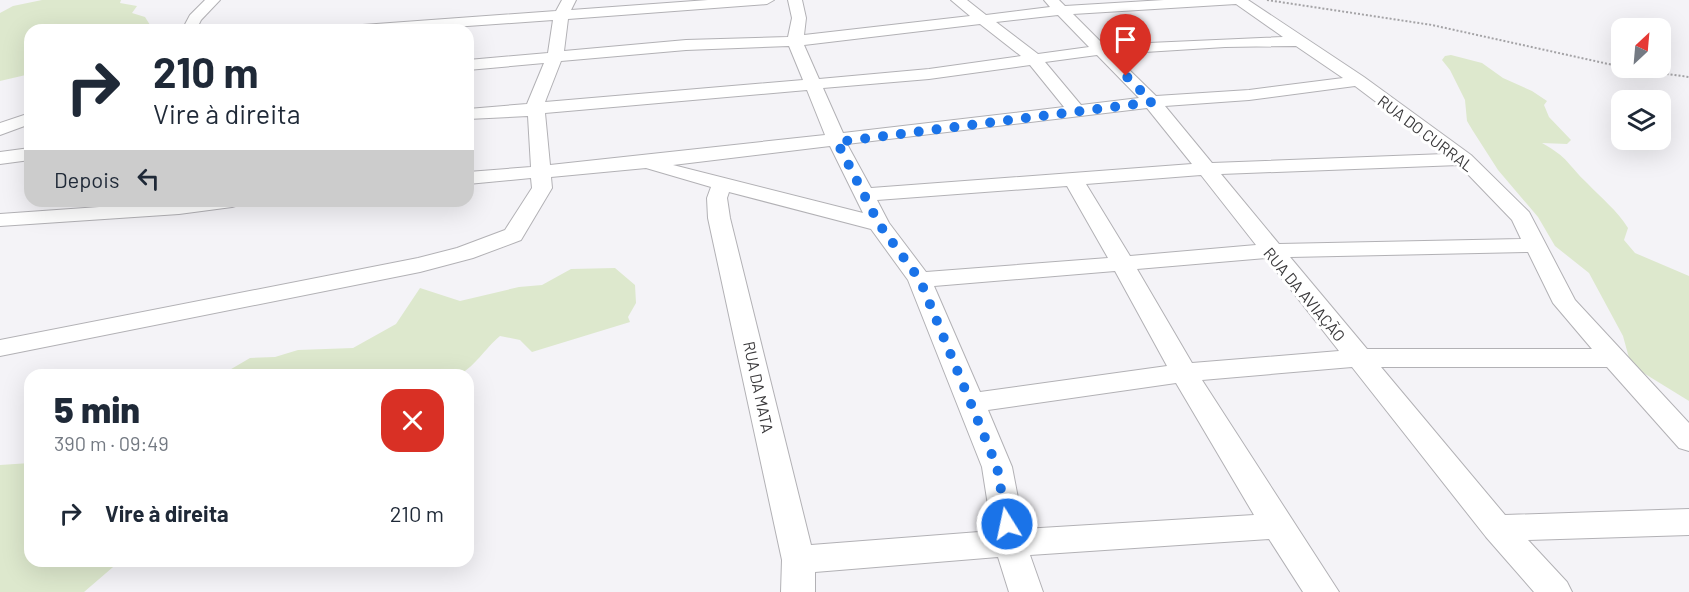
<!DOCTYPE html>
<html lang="pt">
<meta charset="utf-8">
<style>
body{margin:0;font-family:Barlow,sans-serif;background:#f6f6f7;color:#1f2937;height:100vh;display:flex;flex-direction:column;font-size:22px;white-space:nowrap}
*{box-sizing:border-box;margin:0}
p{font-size:20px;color:#747a83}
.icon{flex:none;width:33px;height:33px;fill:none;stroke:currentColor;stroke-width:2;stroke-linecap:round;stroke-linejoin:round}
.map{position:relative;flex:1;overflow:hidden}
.panel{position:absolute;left:24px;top:369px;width:450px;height:198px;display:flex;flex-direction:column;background:#fff;border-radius:18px;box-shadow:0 6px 24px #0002}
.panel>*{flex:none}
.hud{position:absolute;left:24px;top:24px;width:450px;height:183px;border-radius:18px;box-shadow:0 6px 24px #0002;background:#fff;color:#1f2937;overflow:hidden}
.needle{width:39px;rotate:26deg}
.fabs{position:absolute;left:1611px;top:18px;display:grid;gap:12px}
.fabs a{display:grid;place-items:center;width:60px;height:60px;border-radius:12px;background:#fff;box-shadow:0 6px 24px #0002;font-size:30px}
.pin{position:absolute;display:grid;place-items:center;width:51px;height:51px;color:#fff;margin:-62px -26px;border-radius:50% 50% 50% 0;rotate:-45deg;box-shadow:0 0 6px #0007}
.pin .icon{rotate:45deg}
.me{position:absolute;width:66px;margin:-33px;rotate:350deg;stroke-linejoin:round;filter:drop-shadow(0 0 4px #0008)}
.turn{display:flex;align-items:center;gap:21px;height:126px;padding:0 30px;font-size:27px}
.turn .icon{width:78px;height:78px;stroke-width:2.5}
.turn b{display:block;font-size:42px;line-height:51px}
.then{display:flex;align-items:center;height:57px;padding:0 30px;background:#0003;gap:12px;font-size:22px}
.round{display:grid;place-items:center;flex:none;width:63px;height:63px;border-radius:18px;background:#f6f6f7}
.head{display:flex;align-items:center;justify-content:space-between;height:102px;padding:0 30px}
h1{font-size:36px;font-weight:800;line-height:45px}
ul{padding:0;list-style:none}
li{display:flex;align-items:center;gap:18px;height:84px;padding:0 30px}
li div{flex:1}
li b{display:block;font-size:22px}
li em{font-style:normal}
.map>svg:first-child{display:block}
.green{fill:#dde8cd}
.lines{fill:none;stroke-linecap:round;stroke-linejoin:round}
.minor-casing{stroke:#b2b1b5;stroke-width:2}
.path{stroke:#a4a3a6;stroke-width:2;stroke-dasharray:2 2;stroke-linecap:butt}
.minor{fill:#fff;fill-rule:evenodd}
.route{stroke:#1a73e8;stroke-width:10;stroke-dasharray:0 18}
.labels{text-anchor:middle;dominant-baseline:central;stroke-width:6;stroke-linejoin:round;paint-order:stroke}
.street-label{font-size:16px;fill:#3a393b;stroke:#fff}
</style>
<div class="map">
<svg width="1689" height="592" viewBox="0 0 1689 592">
<rect width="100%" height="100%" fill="#f4f3f7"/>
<g class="green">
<polygon points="42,0 121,0 120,3 137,6 132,13 145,17 150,25 145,30 30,30 30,74 0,81 0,13 13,6"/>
<path d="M1451,55l31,8 21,15 29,13 15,10 -3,4 5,12 22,23 -4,4 -25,-1c27,15 25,21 45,40 14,15 30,27 41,45l-4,12 11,13 54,23v125l-52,-32 -8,-11 -6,-22 -34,-63 -34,-27 -17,-29 -40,-47 -25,-39 -6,-10 -2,-21 -15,-30 -8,-10 3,-4z"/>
<path d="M615,268l20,17 1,18 -8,14 2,5 -98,30 -12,-12 -20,-4c-14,11 -27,34 -43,39h-236l29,-17 25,-1 23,-7 55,-2 43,-24 24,-36 40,13 59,-14 23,-2 29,-16z"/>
<polygon points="30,463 30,561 120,561 84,592 0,592 0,465"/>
</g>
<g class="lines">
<defs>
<g id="minor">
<polygon points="205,0 220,0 201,20 196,30 182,30 190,15"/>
<path d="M562,0h14l-5,10 137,-10h66l-7,4 -199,15 -4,32 122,-11 102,-3 4,-19 -4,-18h14l4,18 -2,17 166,-19 -19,-16h16l19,15 64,-8 -6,-7h15l6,6 99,-6h84l116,77 107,78 58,57 46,88 114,123v28l-10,-3 -72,-81h-226l124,148 184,-6v26l-161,5 39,42 5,10h-38l-48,-55 -134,-170 -150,13 137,212h-36l-34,-53 -239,16 13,37h-34l-11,-35 -183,15v20h-34l1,-32 -74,-342 -1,-20 4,-11 -65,-19 -95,9 1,11 -31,52 -48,18 -53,14 -420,84v-16l418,-82 39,-10 48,-18 27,-42 -1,-10 -63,6v-12l63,-5 -3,-51 -60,3v-10l59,-5 17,-41 -76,7v-10l80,-7 5,-33 -142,10h-69l7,-4 207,-15zM1236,4l47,33 -179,8 -31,-31zM1058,15l31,32 -51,7 -42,-32zM980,24l41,32 -92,13 -110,10 -15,-34zM789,46l14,34 -258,22 16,-41 125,-11zM1296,46l47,32 -94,12 -93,6 -43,-42 112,-7zM1097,55l42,43 -58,7 -36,-43zM1030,65l34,42 -221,26 -20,-45 106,-9zM1355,86l90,68 -233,9 -47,-57 84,-6zM807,90l18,45 -275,30 -5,-52zM1147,108l45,56 -321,24 -24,-44zM830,146l33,67 -190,-48zM1459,165l53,55 9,19 -242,5 -58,-70zM1201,175l55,70 -126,11 -44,-72zM1067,186l41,72 -182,14 -37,-49 -12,-23zM729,192l142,37 37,51 74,187 10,64 -181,14 -81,-327 -3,-20zM1528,252l25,51 39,46h-225l-77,-92zM1266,258l73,93 -147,12 -55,-94zM1115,271l52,95 -187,26 -46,-106zM1176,383l78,132 -230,14 -12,-62 -24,-57z"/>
<polygon points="30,113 30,124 0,135 0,123"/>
<polygon points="30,148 30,160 0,164 0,152"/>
<polygon points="184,201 242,201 239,205 232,207 179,214 0,226 0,214"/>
</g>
</defs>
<use href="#minor" class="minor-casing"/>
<g class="path">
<polyline points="1267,0 1432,25 1622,67"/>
<polyline points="1623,68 1689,77"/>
</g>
<use href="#minor" class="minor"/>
</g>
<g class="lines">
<polyline class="route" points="1007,524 997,467 920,280 879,224 837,142 1152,102 1126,76"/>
</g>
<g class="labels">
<g class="street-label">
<text transform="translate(1426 133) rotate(37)">RUA DO CURRAL</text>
<text transform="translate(1305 294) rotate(50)">RUA DA AVIAÇÃO</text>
<text transform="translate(759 387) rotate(78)">RUA DA MATA</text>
</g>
</g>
</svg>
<div class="fabs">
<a><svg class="needle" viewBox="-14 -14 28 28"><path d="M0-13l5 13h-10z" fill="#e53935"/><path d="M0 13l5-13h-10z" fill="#747a83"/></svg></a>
<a><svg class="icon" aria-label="layers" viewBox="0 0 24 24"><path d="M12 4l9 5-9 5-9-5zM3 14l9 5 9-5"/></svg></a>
</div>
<div class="pin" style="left:1126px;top:76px;background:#d93025"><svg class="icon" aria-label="arrive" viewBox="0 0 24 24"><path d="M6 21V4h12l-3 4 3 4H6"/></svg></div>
<svg class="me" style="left:1007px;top:524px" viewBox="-20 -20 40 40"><circle r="17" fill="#1a73e8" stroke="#fff" stroke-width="3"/><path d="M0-11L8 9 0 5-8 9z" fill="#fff"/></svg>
<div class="hud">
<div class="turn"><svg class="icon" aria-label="right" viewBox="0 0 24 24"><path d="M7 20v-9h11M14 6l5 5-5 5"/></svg><div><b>210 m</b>Vire à direita</div></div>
<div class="then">Depois<svg class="icon" aria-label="left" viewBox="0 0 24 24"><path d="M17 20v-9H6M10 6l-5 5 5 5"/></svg></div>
</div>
<section class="panel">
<div class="head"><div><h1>5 min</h1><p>390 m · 09:49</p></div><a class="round" style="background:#d93025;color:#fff"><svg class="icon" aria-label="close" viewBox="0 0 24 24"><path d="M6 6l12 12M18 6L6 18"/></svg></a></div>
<ul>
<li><svg class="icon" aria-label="right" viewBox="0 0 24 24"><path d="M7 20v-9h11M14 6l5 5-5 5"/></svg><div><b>Vire à direita</b></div><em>210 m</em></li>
</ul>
</section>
</div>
